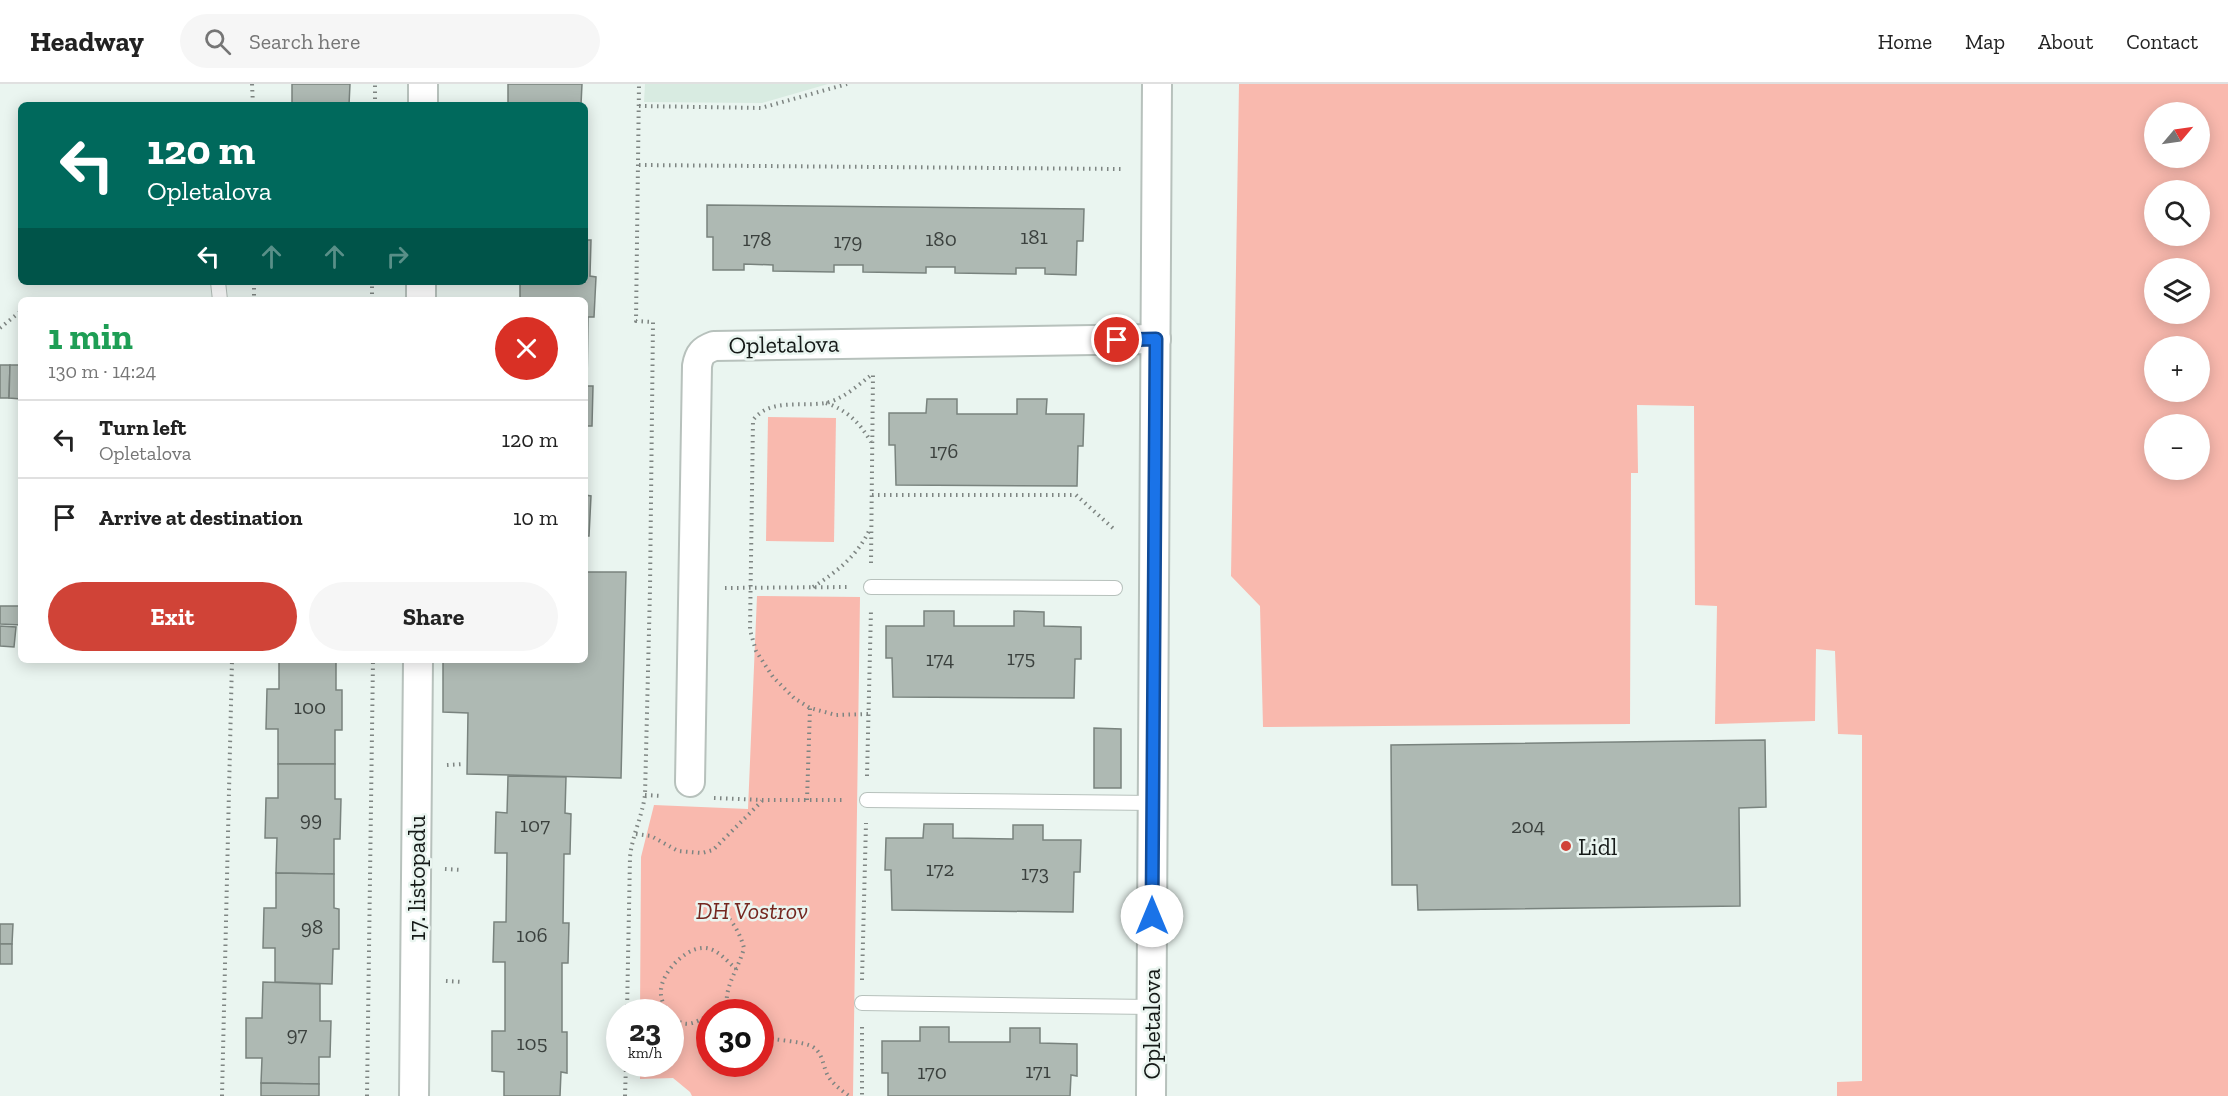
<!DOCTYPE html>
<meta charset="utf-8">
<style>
body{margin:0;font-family:"Zilla Slab",serif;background:#f6f6f6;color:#222;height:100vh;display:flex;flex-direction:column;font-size:22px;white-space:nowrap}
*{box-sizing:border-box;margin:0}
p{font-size:20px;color:#767676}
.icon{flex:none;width:33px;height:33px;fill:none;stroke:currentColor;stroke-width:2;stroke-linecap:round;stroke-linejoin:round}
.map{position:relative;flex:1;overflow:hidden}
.sheet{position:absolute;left:18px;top:213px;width:570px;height:366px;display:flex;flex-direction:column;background:#fff;border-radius:9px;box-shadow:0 3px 15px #0003}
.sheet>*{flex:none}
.top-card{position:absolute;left:18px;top:18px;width:570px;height:183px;border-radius:9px;box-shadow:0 3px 15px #0003;background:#00695c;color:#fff;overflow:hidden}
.needle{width:39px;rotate:61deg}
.controls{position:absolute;left:2144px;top:18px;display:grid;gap:12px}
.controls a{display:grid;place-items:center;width:66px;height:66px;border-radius:50%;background:#fff;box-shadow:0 3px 15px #0003;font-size:30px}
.speed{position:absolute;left:606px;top:915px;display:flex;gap:12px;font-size:30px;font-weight:700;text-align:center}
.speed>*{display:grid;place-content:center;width:78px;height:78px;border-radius:50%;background:#fff;box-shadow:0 3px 15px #0003;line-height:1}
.speed small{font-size:15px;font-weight:400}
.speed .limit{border:9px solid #d22;background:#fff;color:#111}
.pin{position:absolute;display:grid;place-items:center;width:51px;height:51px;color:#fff;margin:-26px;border:3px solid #fff;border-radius:50%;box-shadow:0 2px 6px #0007}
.me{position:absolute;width:66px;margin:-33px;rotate:0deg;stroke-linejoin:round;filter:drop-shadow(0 0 4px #0008)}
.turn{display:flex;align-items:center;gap:21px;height:126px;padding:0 30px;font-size:27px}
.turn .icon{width:78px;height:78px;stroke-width:2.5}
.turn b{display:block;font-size:42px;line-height:51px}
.lanes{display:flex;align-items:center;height:57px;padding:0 30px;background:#0003;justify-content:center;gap:30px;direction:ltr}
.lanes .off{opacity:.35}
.round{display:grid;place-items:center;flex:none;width:63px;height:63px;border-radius:32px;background:#f6f6f6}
.summary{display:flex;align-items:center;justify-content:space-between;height:102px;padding:0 30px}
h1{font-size:36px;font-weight:800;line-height:45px;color:#1e9e55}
.action{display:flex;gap:12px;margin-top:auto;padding:12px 30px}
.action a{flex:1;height:69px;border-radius:36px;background:#d04337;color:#fff;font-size:24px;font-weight:800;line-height:69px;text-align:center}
.action a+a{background:#f6f6f6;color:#222}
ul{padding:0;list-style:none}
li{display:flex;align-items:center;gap:18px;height:78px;padding:0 30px;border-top:2px solid #e0e0e0}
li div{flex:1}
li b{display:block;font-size:22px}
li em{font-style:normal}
header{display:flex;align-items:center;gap:36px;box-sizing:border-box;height:84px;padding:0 30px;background:#fff;border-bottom:2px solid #e0e0e0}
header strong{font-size:28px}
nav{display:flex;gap:33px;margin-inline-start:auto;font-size:21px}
.search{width:420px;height:54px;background:#f6f6f6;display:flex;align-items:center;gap:15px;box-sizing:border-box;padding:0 21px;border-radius:33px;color:#767676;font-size:22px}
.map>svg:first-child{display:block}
.built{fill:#d8ebe1}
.green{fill:#f9b9ae;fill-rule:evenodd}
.building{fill:#aeb9b3;stroke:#79837e;stroke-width:1.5}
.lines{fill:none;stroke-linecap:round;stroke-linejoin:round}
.lane-casing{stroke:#b7c1bc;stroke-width:16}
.street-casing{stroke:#b7c1bc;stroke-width:32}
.path{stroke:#7e8582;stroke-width:4;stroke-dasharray:1.5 4.5;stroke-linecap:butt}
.lane{stroke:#fff;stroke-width:14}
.street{stroke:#fff;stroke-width:28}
.route-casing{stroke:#114b97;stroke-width:15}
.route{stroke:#1a73e8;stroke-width:10}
.poi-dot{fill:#d04337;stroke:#eaf5f0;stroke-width:2}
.labels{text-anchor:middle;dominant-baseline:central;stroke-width:5;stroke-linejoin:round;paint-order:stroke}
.number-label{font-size:21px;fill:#3b413e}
.street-label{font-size:24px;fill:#151917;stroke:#eaf5f0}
.poi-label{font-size:24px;fill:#151917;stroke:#eaf5f0;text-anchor:start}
.park-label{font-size:24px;font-style:italic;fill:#74271f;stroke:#eaf5f0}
</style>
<header>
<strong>Headway</strong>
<div class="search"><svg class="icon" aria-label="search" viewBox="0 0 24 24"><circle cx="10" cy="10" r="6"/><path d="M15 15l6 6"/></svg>Search here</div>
<nav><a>Home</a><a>Map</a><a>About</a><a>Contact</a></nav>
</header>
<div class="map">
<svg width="2228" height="1012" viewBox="0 0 2228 1012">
<rect width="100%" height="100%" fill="#eaf5f0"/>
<polygon class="built" points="645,0 828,0 762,19 644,18"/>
<g class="green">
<path d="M1239,0h989v1012h-391v-14l25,-1v-346l-24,-1 -3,-83 -19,-2 -1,72 -100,3 2,-118 -22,-1 -1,-199 -57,-1 1,68h-7l-1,251 -367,3 -3,-121 -29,-30zM2154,28h45v46h-45zM2154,106h45v46h-45zM2154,184h45v46h-45zM2154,262h45v46h-45zM2154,340h45v46h-45z"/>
<polygon points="768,333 836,334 834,458 766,457"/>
<path d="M757,512l103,1 -7,499h-161l-2,-4 -17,-14 -33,1v-15h30v-52h-30l1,-155 13,-52 94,4zM710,928h50v52h-50z"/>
</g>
<g class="building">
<polygon points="292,0 350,0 349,21 292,21"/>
<polygon points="508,0 582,0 581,21 508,21"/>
<polygon points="707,121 1084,125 1083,157 1077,157 1076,191 1045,190 1045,184 1016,184 1016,190 955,189 955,183 926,183 926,189 863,188 863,181 834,181 834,188 773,187 773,181 744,180 744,186 713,186 713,153 707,153"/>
<polygon points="585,156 591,156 590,192 596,193 594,233 588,233 587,302 593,302 592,342 586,342 585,395 585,216 520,216 520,198 585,198"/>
<polygon points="0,281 10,281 9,314 0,314"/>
<polygon points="10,281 21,281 21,315 9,314"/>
<polygon points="927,315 957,315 957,330 1017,330 1017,315 1047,315 1046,330 1084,330 1083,362 1078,362 1077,402 896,401 895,361 889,361 889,329 926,329"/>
<polygon points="585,411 591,412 589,452 585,452"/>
<polygon points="585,488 626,488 621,694 467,690 468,629 443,628 443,576 585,576"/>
<polygon points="0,522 21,522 21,541 0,540"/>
<polygon points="924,527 954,527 954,542 1014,542 1014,527 1044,528 1044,542 1081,543 1081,575 1075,575 1074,614 893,613 892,574 886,574 886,542 924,542"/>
<polygon points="0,542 16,543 14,563 0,562"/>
<polygon points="279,576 336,576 336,606 342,606 342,646 335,646 335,680 278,680 278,645 266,645 267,605 279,605"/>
<polygon points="1094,644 1121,645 1121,704 1094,704"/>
<polygon points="1765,656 1766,723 1739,724 1740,822 1418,826 1417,801 1392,801 1391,661"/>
<polygon points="278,680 335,680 335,715 341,715 340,755 334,755 334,790 276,789 277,754 265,754 266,714 278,714"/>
<polygon points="508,692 566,693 565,729 571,730 570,770 564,770 563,839 569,839 568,879 562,879 562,948 567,948 567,989 561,988 560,1012 504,1012 504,988 492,987 492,947 505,947 505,878 493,878 494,838 506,838 507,769 495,769 496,728 507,729"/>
<polygon points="924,740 953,740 953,754 1013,755 1013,741 1043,741 1043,756 1081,756 1080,788 1074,788 1073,828 892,826 891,786 885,786 886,754 923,754"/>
<polygon points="276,789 334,790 334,824 339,825 339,865 333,865 332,900 275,898 275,864 263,864 264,824 276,824"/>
<polygon points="0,840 13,840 12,860 0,860"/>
<rect x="0" y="860" width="12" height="20"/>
<polygon points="263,898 320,900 320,937 331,937 330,973 319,973 319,1000 261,999 262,974 246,974 246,934 262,934"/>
<polygon points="920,943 949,943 949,958 1010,958 1010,944 1040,944 1040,959 1077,960 1077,992 1071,991 1070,1012 888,1012 888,989 882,989 882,957 920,957"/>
<polygon points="261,999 319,1000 319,1012 261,1012"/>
</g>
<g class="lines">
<defs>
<g id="lane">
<polyline points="218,198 220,216"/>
<polyline points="871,503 1115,504"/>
<polyline points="867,716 1153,719"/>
<polyline points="862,919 1151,923"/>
</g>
<g id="street">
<polyline points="423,21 423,0"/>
<polyline points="421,216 421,198"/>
<path d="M690,698l7,-416c2,-12 6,-16 17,-20l442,-7"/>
<polyline points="414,1012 418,576"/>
<polyline points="1151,1012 1157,0"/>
</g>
</defs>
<use href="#lane" class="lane-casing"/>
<use href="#street" class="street-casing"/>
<g class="path">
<polyline points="252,0 253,21"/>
<polyline points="375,21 375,0"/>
<polyline points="639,22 761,24 847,0"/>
<polyline points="639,81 1121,85"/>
<polyline points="254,198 254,216"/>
<polyline points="372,216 372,198"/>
<polyline points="0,244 21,227"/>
<path d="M826,319c21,7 34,20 45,39"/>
<polyline points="872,411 1076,411 1116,447"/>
<polyline points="871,479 873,289"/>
<path d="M813,503c25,-16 44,-31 57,-58"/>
<polyline points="725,504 849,503"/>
<path d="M868,630l-32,1 -26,-7 -16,-10 -21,-21 -17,-26 -6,-21 3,-210c17,-22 48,-13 72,-17 17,-3 32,-17 45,-27"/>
<polyline points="447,681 464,680"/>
<polyline points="867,692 871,526"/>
<polyline points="645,711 662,712"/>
<polyline points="714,714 762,716 845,716"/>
<polyline points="807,716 810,624"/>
<polyline points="636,750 651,752 678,767 702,769 713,766 762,717"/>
<polyline points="445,785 462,786"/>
<path d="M704,821c21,1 35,24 40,43 -6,23 -22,40 -16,64"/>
<polyline points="862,896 866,739"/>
<polyline points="446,897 463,898"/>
<path d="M627,928l3,-155c2,-21 12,-40 15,-62l5,-206 3,-267 -17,-1 3,-237"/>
<path d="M668,928c-4,-6 -8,-14 -7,-22 1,-19 29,-48 49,-41 10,3 18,13 26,20"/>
<path d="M670,931c16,15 23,8 40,0"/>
<polyline points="862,943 862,1012"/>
<path d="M760,953c13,3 43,4 53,10 10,6 10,20 15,29 5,8 13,14 21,20"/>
<polyline points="222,1012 232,576"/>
<polyline points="367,1012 373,576"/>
<polyline points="625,1012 626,980"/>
</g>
<use href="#lane" class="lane"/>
<use href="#street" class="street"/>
</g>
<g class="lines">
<defs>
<polyline id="route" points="1117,256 1156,255 1152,832"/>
</defs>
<use href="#route" class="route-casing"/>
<use href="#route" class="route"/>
</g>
<circle class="poi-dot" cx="1566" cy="762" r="6"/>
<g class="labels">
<g class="number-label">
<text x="1034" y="152">181</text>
<text x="757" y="154">178</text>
<text x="941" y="154">180</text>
<text x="848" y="156">179</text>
<text x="944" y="366">176</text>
<text x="1021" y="573">175</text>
<text x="940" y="574">174</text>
<text x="310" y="622">100</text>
<text x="311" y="734">99</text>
<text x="535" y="740">107</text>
<text x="1528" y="741">204</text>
<text x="940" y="784">172</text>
<text x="1035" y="788">173</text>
<text x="312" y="842">98</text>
<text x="532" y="850">106</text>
<text x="297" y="949">97</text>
<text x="532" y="958">105</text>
<text x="1038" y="986">171</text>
<text x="932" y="987">170</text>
</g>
<g class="street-label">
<text transform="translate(784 260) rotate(-1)">Opletalova</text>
<text transform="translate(416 794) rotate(-90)">17. listopadu</text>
<text transform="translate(1151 940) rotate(-90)">Opletalova</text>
</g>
<g class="poi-label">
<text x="1578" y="762">Lidl</text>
</g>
<g class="park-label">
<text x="752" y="826">DH Vostrov</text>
</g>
</g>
</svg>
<div class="controls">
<a><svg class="needle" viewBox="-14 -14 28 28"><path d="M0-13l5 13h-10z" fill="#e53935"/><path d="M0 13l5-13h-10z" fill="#767676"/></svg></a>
<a><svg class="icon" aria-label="search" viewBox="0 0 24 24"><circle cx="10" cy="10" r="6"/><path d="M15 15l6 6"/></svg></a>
<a><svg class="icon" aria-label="layers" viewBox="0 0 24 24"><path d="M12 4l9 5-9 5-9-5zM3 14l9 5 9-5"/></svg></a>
<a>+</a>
<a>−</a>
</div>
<div class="speed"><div>23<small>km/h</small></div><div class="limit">30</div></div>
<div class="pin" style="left:1117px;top:256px;background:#d93025"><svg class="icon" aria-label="arrive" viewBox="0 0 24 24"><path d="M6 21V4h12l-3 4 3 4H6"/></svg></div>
<svg class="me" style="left:1152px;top:832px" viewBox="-20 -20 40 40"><circle r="19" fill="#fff"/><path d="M0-13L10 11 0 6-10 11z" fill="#1a73e8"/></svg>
<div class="top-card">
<div class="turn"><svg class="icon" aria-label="left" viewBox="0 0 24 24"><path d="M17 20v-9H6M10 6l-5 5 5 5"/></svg><div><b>120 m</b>Opletalova</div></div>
<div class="lanes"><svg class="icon" aria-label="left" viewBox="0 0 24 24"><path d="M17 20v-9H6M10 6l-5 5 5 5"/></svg><svg class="icon off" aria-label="ahead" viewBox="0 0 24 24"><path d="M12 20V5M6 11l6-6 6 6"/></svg><svg class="icon off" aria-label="ahead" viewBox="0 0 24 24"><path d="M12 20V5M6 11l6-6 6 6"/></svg><svg class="icon off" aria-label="right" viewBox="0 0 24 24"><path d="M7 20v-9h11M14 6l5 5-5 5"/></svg></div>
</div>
<section class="sheet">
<div class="summary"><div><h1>1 min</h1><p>130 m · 14:24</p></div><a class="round" style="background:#d93025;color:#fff"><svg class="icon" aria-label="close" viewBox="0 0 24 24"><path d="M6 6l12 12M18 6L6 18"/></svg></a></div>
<ul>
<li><svg class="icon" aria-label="left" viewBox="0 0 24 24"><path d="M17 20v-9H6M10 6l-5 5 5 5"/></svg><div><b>Turn left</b><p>Opletalova</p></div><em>120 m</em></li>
<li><svg class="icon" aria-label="arrive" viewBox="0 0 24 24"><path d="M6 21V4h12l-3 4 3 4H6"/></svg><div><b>Arrive at destination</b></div><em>10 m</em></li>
</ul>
<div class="action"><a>Exit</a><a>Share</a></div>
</section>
</div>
